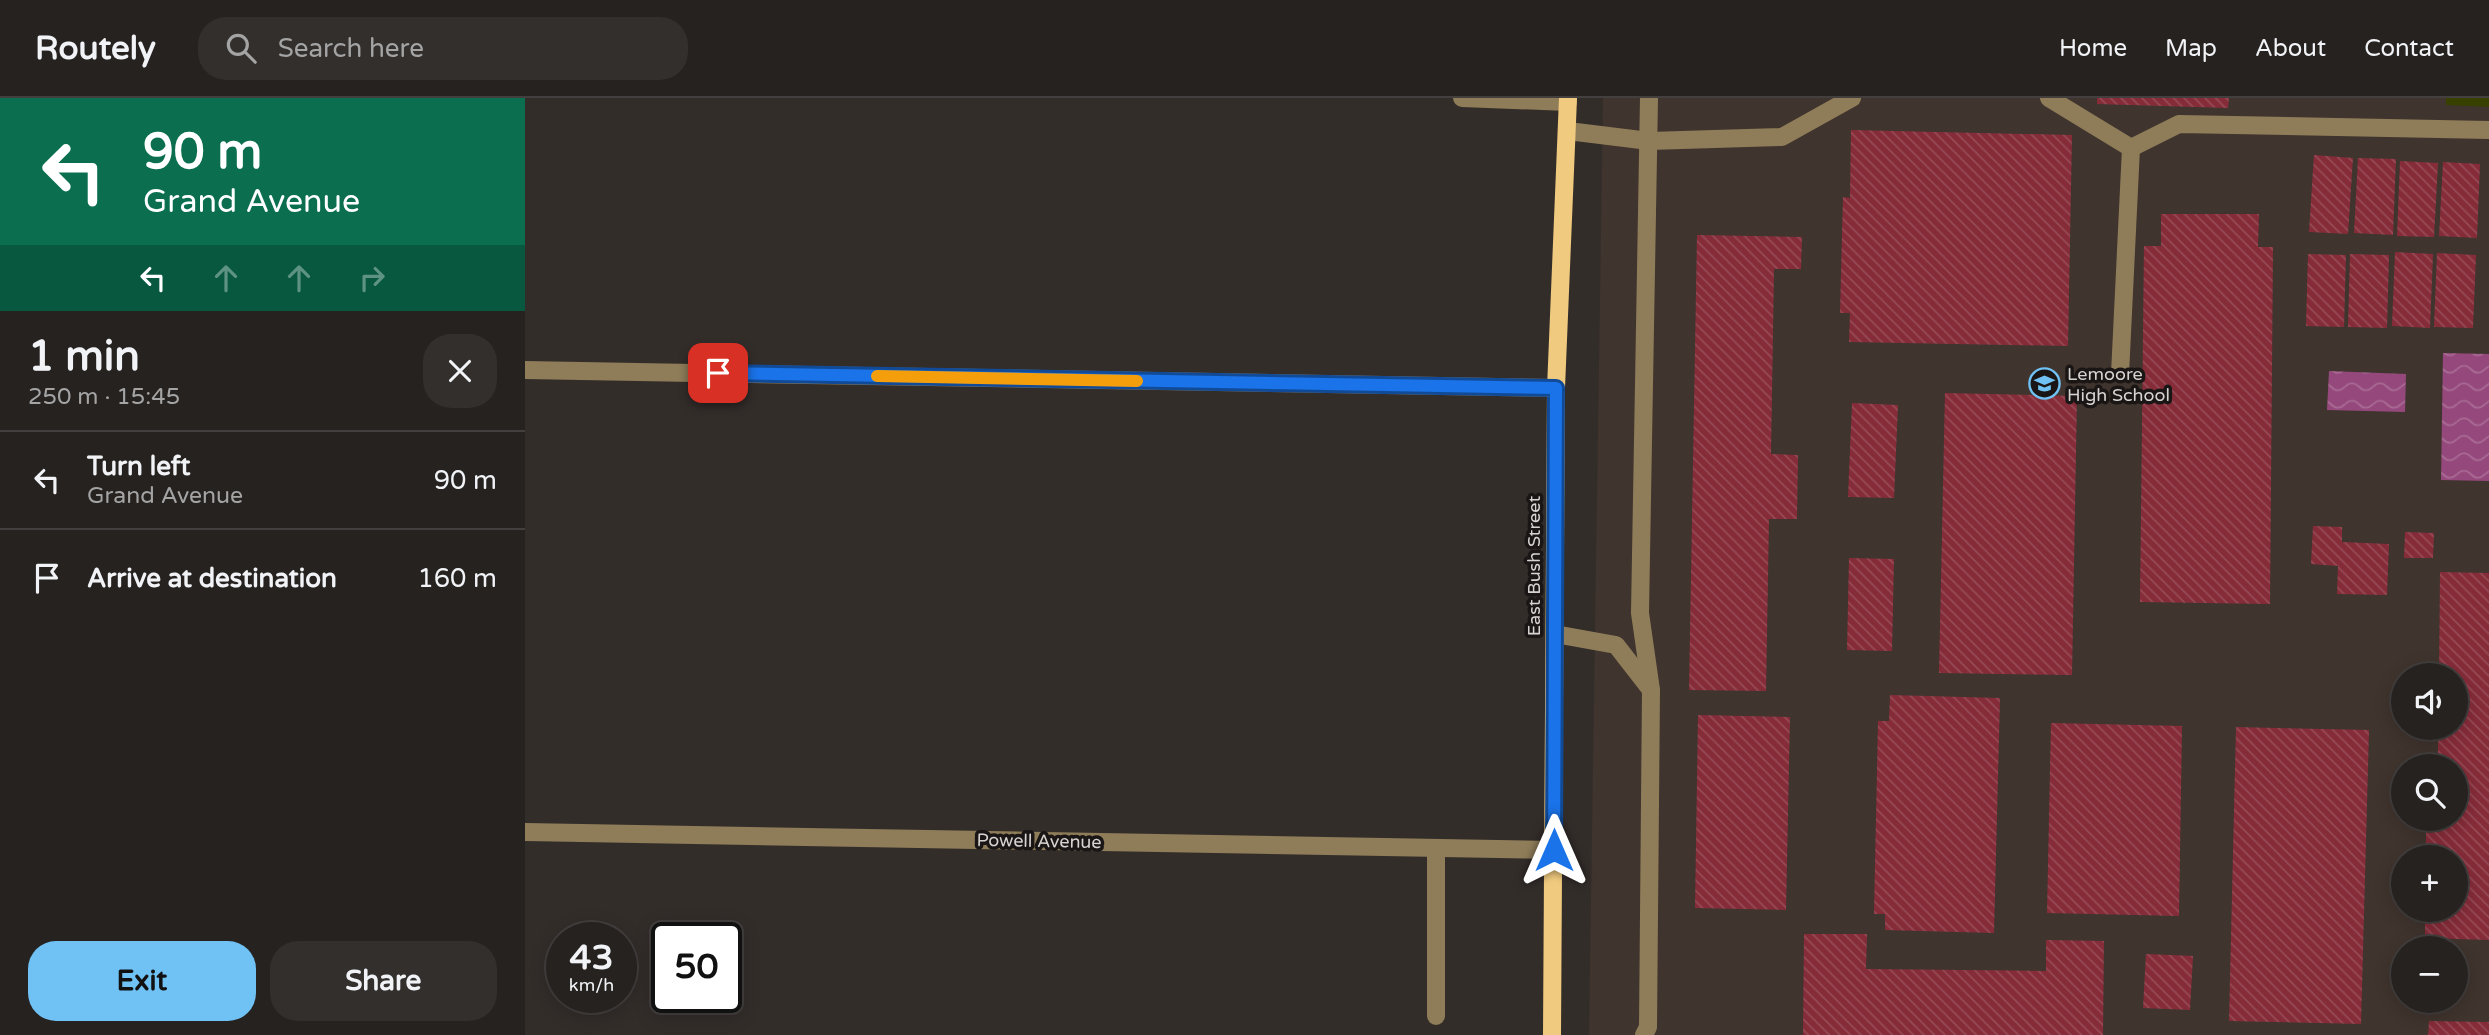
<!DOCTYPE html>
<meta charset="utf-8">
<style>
body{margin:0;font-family:"Varela Round",sans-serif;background:#322f2d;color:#f1f3f6;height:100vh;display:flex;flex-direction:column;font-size:26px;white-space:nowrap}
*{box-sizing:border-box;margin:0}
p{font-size:23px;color:#a4a4a5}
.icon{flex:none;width:38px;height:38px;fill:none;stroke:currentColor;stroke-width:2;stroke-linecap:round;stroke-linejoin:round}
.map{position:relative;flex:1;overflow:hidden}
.details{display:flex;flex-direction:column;background:#262220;width:525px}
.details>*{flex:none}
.guide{background:#0b6e4f;color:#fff;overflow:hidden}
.buttons{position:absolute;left:1866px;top:565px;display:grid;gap:14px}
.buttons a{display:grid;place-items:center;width:77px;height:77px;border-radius:50%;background:#262220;box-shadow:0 4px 18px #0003,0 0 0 2px #423f3e;font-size:35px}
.speed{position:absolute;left:21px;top:824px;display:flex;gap:14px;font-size:35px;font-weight:700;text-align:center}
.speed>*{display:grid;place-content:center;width:91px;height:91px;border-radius:50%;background:#262220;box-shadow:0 4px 18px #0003,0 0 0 2px #423f3e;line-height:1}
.speed small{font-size:18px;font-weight:400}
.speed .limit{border:4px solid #111;border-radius:10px;background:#fff;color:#111}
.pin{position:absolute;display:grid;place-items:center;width:60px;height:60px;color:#fff;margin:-30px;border-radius:14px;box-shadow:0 4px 10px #0006}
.me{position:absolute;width:77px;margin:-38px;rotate:0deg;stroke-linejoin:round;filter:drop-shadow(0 0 5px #0008)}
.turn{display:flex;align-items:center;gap:24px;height:147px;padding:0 28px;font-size:32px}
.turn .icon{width:91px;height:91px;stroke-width:2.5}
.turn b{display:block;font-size:49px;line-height:60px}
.lanes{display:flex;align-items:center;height:66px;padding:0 28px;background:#0003;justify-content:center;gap:35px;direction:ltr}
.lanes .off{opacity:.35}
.round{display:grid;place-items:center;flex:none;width:74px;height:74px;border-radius:28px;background:#322f2d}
.summary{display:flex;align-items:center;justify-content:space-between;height:119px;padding:0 28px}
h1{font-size:42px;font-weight:700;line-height:52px}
.button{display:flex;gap:14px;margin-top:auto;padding:14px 28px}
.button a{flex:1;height:80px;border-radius:28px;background:#70c1f4;color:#111;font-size:28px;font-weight:700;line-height:80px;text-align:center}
.button a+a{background:#322f2d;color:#f1f3f6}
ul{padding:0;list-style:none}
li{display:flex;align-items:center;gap:21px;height:98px;padding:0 28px;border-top:2px solid #423f3e}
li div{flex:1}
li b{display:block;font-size:26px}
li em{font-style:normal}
header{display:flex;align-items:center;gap:42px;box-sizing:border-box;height:98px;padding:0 35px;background:#262220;border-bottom:2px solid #423f3e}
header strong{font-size:33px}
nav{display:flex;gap:38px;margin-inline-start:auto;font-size:24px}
.search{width:490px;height:63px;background:#322f2d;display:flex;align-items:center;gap:18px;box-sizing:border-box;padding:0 24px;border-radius:28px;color:#a4a4a5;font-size:26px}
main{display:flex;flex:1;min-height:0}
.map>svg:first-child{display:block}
.built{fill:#40342e;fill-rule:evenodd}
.green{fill:#384000}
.water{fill:url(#water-waves)}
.building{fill:url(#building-back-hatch)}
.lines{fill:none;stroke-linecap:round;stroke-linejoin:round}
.minor{stroke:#8f7d59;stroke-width:18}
.major{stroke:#f0ca7e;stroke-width:18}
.route-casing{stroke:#114b97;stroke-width:18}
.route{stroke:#1a73e8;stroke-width:12}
.slow{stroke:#f59e0b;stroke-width:12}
.labels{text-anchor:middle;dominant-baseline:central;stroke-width:7;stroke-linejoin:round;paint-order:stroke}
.poi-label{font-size:18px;fill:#d7d3d1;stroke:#191615;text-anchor:start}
.street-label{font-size:18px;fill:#d7d3d1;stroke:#191615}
</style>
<header>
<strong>Routely</strong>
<div class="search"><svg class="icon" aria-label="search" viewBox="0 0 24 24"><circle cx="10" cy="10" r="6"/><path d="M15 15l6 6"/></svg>Search here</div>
<nav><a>Home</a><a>Map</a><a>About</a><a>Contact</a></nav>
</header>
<main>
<section class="details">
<div class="guide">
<div class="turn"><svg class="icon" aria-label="left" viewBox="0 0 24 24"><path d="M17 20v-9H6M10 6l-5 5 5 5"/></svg><div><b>90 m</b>Grand Avenue</div></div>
<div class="lanes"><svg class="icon" aria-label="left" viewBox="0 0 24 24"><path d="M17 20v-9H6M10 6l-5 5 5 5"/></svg><svg class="icon off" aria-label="ahead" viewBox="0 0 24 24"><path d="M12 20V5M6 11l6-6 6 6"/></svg><svg class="icon off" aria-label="ahead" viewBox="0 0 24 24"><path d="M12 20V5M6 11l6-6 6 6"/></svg><svg class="icon off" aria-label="right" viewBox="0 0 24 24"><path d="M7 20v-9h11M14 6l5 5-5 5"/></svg></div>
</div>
<div class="summary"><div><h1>1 min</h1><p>250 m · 15:45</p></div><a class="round"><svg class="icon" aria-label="close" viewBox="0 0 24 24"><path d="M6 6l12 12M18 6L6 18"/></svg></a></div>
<ul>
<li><svg class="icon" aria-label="left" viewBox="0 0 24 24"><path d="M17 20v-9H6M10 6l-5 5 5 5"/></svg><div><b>Turn left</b><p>Grand Avenue</p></div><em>90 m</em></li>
<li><svg class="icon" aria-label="arrive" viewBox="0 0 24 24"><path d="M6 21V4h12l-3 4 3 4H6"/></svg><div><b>Arrive at destination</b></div><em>160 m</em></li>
</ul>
<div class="button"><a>Exit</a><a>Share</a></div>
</section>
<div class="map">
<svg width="1964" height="937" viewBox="0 0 1964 937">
<defs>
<pattern id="water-waves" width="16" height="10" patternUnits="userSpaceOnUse" patternTransform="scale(1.75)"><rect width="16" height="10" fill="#95487c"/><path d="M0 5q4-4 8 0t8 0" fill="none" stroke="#a86a93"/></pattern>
<pattern id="building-back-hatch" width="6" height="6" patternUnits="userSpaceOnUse" patternTransform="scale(1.75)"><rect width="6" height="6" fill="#862c39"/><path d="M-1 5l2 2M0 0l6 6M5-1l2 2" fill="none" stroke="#964a55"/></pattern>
</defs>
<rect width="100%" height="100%" fill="#332d2a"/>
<path class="built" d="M1078,0h886v937h-900zM1878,578h52v52h-52zM1878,668h52v53h-52zM1878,760h52v52h-52zM1878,850h52v53h-52z"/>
<polygon class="green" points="1921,0 1964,0 1964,9 1921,7"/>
<g class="water">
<polygon points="1918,255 1964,256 1964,383 1916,382"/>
<polygon points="1804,273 1881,276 1880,314 1802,312"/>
</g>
<g class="building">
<polygon points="1572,0 1704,0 1703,10 1572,6"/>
<polygon points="1326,32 1547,37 1543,248 1324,244 1325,215 1315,215 1318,99 1325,100"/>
<polygon points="1789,57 1828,60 1823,136 1784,134"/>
<polygon points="1833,60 1871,61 1868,137 1829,135"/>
<polygon points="1875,63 1913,65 1909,139 1872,138"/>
<polygon points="1918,64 1955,66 1952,140 1914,138"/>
<polygon points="1636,116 1734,116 1733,149 1748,149 1745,506 1615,504 1619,148 1636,148"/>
<polygon points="1172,137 1277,139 1276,171 1249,171 1246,356 1273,357 1272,421 1244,421 1241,593 1164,592"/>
<polygon points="1870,154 1908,156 1905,230 1867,228"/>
<polygon points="1912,155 1951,157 1948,230 1909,229"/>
<polygon points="1783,156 1821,157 1819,229 1781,228"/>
<polygon points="1825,156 1864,157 1862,230 1823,229"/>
<polygon points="1420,295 1552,298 1547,577 1414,575"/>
<polygon points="1327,305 1373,307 1369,400 1323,399"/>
<polygon points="1788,428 1817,429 1817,444 1864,446 1862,497 1812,496 1813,468 1786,466"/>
<polygon points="1880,434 1909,435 1908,460 1879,460"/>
<polygon points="1324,460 1369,461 1367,553 1322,552"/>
<polygon points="1915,474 1964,475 1964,842 1900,840 1900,812 1930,812 1930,760 1901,760 1901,721 1930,721 1930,668 1913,668 1913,630 1930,630 1930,578 1914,578"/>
<polygon points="1365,597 1475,600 1469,835 1360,832 1360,816 1349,816 1353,623 1364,623"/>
<polygon points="1173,617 1265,619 1261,812 1170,810"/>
<polygon points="1526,625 1657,628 1654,818 1522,815"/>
<polygon points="1711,629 1844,632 1836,926 1704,923"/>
<polygon points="1279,836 1342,836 1341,871 1521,873 1521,842 1579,843 1578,937 1278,937"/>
<polygon points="1621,856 1668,858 1665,912 1618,910"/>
<polygon points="1904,923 1964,924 1964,937 1903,937"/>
</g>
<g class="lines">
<g class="minor">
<polyline points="937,0 1043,4"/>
<polyline points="1124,0 1115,515 1126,592"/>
<polyline points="1524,0 1606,50 1595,276"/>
<polyline points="1043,33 1124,43 1257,39 1327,0"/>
<polyline points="1606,50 1654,26 1964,32"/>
<polyline points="0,272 1031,290"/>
<polyline points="1030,536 1091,547 1126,592 1123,929 1119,937"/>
<polyline points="0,734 1029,752"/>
<polyline points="911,918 911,750"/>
</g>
<polyline class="major" points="1027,937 1031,290 1043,0"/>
</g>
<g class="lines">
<defs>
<polyline id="route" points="193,275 1031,290 1029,752"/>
</defs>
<use href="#route" class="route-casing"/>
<use href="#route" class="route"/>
<polyline class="slow" points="352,278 612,283"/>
</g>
<defs>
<symbol id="school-ring" viewBox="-11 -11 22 22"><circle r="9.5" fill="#191615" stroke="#70c1f4" stroke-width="1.5"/><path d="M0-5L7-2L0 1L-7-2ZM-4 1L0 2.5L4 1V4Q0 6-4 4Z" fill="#70c1f4"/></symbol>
</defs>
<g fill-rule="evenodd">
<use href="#school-ring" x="1502" y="268" width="35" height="35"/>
</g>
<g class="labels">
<g class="poi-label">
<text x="1542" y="276">Lemoore<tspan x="1542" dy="21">High School</tspan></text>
</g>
<g class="street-label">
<text transform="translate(1009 468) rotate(-90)">East Bush Street</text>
<text transform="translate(514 743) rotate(1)">Powell Avenue</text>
</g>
</g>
</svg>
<div class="buttons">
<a><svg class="icon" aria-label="sound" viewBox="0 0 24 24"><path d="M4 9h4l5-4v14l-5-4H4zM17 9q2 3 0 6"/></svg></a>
<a><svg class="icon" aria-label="search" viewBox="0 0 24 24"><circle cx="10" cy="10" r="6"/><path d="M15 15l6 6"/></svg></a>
<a>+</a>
<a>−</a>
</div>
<div class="speed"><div>43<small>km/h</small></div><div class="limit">50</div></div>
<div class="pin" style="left:193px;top:275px;background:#d93025"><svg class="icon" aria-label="arrive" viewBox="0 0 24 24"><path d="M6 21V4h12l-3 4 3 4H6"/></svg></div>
<svg class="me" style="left:1029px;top:752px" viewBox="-20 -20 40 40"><path d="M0-17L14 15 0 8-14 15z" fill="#1a73e8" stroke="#fff" stroke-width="4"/></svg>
</div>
</main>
